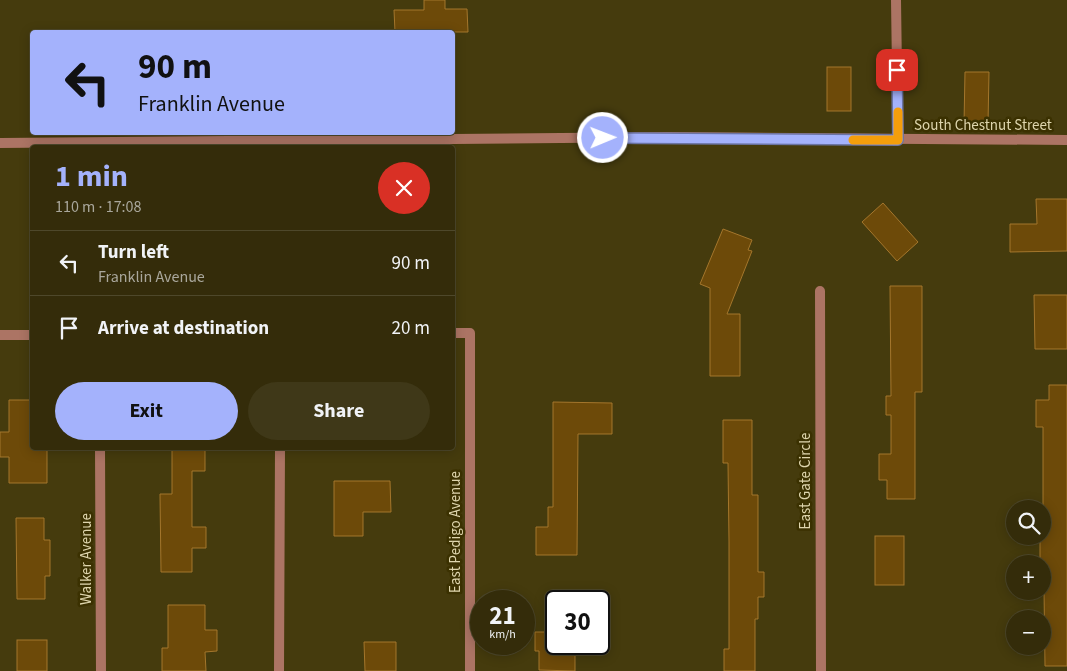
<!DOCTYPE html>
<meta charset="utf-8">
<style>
body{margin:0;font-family:"Source Sans 3",sans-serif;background:#3f3818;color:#f1f3f6;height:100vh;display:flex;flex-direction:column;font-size:19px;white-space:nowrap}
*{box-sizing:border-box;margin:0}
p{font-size:16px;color:#a9a79c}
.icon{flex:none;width:28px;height:28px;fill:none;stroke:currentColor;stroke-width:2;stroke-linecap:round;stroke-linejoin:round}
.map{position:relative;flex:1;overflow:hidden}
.details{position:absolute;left:30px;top:145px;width:425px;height:305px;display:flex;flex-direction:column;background:#342c0a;border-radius:5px;box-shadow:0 2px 12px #0003,0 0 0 1px #4e482b}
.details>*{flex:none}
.top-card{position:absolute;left:30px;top:30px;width:425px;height:105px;border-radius:5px;box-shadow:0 2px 12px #0003,0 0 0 1px #4e482b;background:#a4b2fc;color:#111;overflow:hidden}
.controls{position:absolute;left:1006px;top:500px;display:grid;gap:10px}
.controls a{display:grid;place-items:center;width:45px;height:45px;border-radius:50%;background:#342c0a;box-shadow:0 2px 12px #0003,0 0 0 1px #4e482b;font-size:25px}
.speed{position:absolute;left:470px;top:590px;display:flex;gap:10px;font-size:25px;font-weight:700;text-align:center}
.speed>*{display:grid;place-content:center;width:65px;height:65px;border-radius:50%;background:#342c0a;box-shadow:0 2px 12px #0003,0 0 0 1px #4e482b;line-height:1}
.speed small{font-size:12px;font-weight:400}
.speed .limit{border:2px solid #111;border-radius:8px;background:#fff;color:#111}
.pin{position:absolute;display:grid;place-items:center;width:42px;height:42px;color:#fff;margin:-21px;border-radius:10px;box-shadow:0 2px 8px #0006}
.me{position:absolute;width:55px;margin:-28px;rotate:89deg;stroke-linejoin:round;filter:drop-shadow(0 0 4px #0008)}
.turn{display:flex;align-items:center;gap:18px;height:105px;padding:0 25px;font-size:22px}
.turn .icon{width:65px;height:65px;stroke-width:2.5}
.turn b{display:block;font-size:35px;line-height:42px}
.round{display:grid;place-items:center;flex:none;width:52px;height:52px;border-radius:26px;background:#3f3818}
.overview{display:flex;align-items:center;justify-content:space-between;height:85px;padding:0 25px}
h1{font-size:30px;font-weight:700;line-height:38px;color:#a4b2fc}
.action{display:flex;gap:10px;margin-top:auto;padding:10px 25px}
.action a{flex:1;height:58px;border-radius:30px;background:#a4b2fc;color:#111;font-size:20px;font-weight:700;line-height:58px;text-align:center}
.action a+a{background:#3f3818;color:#f1f3f6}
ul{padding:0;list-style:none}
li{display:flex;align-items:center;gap:15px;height:65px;padding:0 25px;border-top:1px solid #4e482b}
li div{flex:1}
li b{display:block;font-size:19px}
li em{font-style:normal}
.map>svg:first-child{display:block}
.building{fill:#6d4a09;stroke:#a4762c}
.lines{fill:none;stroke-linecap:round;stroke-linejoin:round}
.lane{stroke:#ac7464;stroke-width:10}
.street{stroke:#ac7464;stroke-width:10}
.route-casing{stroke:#6b74a4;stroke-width:12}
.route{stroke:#a4b2fc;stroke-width:9}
.slow{stroke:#f59e0b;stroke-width:9}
.labels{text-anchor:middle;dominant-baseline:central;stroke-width:5;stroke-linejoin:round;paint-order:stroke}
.street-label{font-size:15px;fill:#ded5ad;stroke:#3b3101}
</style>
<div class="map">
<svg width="1067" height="671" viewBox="0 0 1067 671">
<rect width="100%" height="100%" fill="#453b0d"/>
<g class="building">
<polygon points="424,0 445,0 445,9 467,9 468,32 395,32 394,10 424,10"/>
<rect x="827" y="67" width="24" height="44"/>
<polygon points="965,72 989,72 988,124 964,124"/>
<polygon points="1036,199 1067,199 1067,251 1010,252 1010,224 1037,224"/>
<polygon points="883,203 918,242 897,261 862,222"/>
<polygon points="723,229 752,240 748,250 752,251 727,314 740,314 740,376 710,376 710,288 700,284"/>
<polygon points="890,286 922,286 922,392 915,392 915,499 887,499 887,480 879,480 879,454 891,454 891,415 886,415 886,396 891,396"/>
<polygon points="1034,295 1067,295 1067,349 1035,349"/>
<polygon points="1049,385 1067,385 1067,666 1045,666 1044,589 1042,564 1040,564 1040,536 1042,536 1043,531 1043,427 1036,427 1036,400 1049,400"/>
<polygon points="9,400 32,400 32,448 47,448 47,483 9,483 9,457 0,457 0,432 9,432"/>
<polygon points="553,402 612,403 612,434 578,434 577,555 536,555 536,527 548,527 548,507 553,507"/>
<polygon points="723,420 752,420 752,495 758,495 758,572 764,572 764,597 758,597 758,619 755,619 755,671 724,671 724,649 729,649 729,542 728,463 723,463"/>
<polygon points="172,448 205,448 205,471 192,471 192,527 206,527 206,548 192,548 192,572 161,572 160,494 172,494"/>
<polygon points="334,481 390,481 391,512 363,512 363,536 334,536"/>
<polygon points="16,518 44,518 44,540 50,540 50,576 45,576 45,599 17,599"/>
<rect x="875" y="536" width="29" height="49"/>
<polygon points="168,605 205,605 205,630 217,630 217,651 205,652 206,671 162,671 162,648 168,648"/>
<polygon points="535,632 556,632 556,644 575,644 575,671 539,670 539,651 535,651"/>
<rect x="17" y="640" width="30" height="31"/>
<polygon points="364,642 396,642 396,671 365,671"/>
</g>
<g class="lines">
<polyline class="lane" points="279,671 280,448"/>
<g class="street">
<polyline points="896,0 898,140"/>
<polyline points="0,143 667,137 1067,140"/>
<polyline points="820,291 821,671"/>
<polyline points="452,333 470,333 470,671"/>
<polyline points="0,335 32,335"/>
<polyline points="100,448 101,671"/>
</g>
</g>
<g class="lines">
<defs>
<polyline id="route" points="603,138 898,140 897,70"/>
</defs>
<use href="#route" class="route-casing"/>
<use href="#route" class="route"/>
<polyline class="slow" points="853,140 898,140 898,112"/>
</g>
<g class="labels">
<g class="street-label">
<text x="983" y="125">South Chestnut Street</text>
<text transform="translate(805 481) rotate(-90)">East Gate Circle</text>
<text transform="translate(455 532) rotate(-90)">East Pedigo Avenue</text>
<text transform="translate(86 559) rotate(-90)">Walker Avenue</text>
</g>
</g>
</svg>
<div class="controls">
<a><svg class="icon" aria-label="search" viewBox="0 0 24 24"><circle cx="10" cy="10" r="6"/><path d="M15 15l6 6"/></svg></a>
<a>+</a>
<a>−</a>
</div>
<div class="speed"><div>21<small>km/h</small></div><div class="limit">30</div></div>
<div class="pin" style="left:897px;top:70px;background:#d93025"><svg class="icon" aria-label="arrive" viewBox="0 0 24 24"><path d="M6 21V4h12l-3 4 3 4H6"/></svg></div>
<svg class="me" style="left:603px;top:138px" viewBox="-20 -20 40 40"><circle r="17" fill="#a4b2fc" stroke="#fff" stroke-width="3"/><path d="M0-11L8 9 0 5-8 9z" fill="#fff"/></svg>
<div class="top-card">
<div class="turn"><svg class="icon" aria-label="left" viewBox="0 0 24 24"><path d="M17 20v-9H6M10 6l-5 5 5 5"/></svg><div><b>90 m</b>Franklin Avenue</div></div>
</div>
<section class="details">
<div class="overview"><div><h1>1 min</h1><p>110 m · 17:08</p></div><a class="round" style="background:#d93025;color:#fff"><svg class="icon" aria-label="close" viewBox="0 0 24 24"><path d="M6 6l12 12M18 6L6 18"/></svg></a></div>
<ul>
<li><svg class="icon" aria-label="left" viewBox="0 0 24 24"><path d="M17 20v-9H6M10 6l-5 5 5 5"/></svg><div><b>Turn left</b><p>Franklin Avenue</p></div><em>90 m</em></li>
<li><svg class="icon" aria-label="arrive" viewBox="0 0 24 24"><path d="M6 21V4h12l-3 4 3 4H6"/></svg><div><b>Arrive at destination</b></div><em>20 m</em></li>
</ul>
<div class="action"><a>Exit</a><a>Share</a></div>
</section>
</div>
